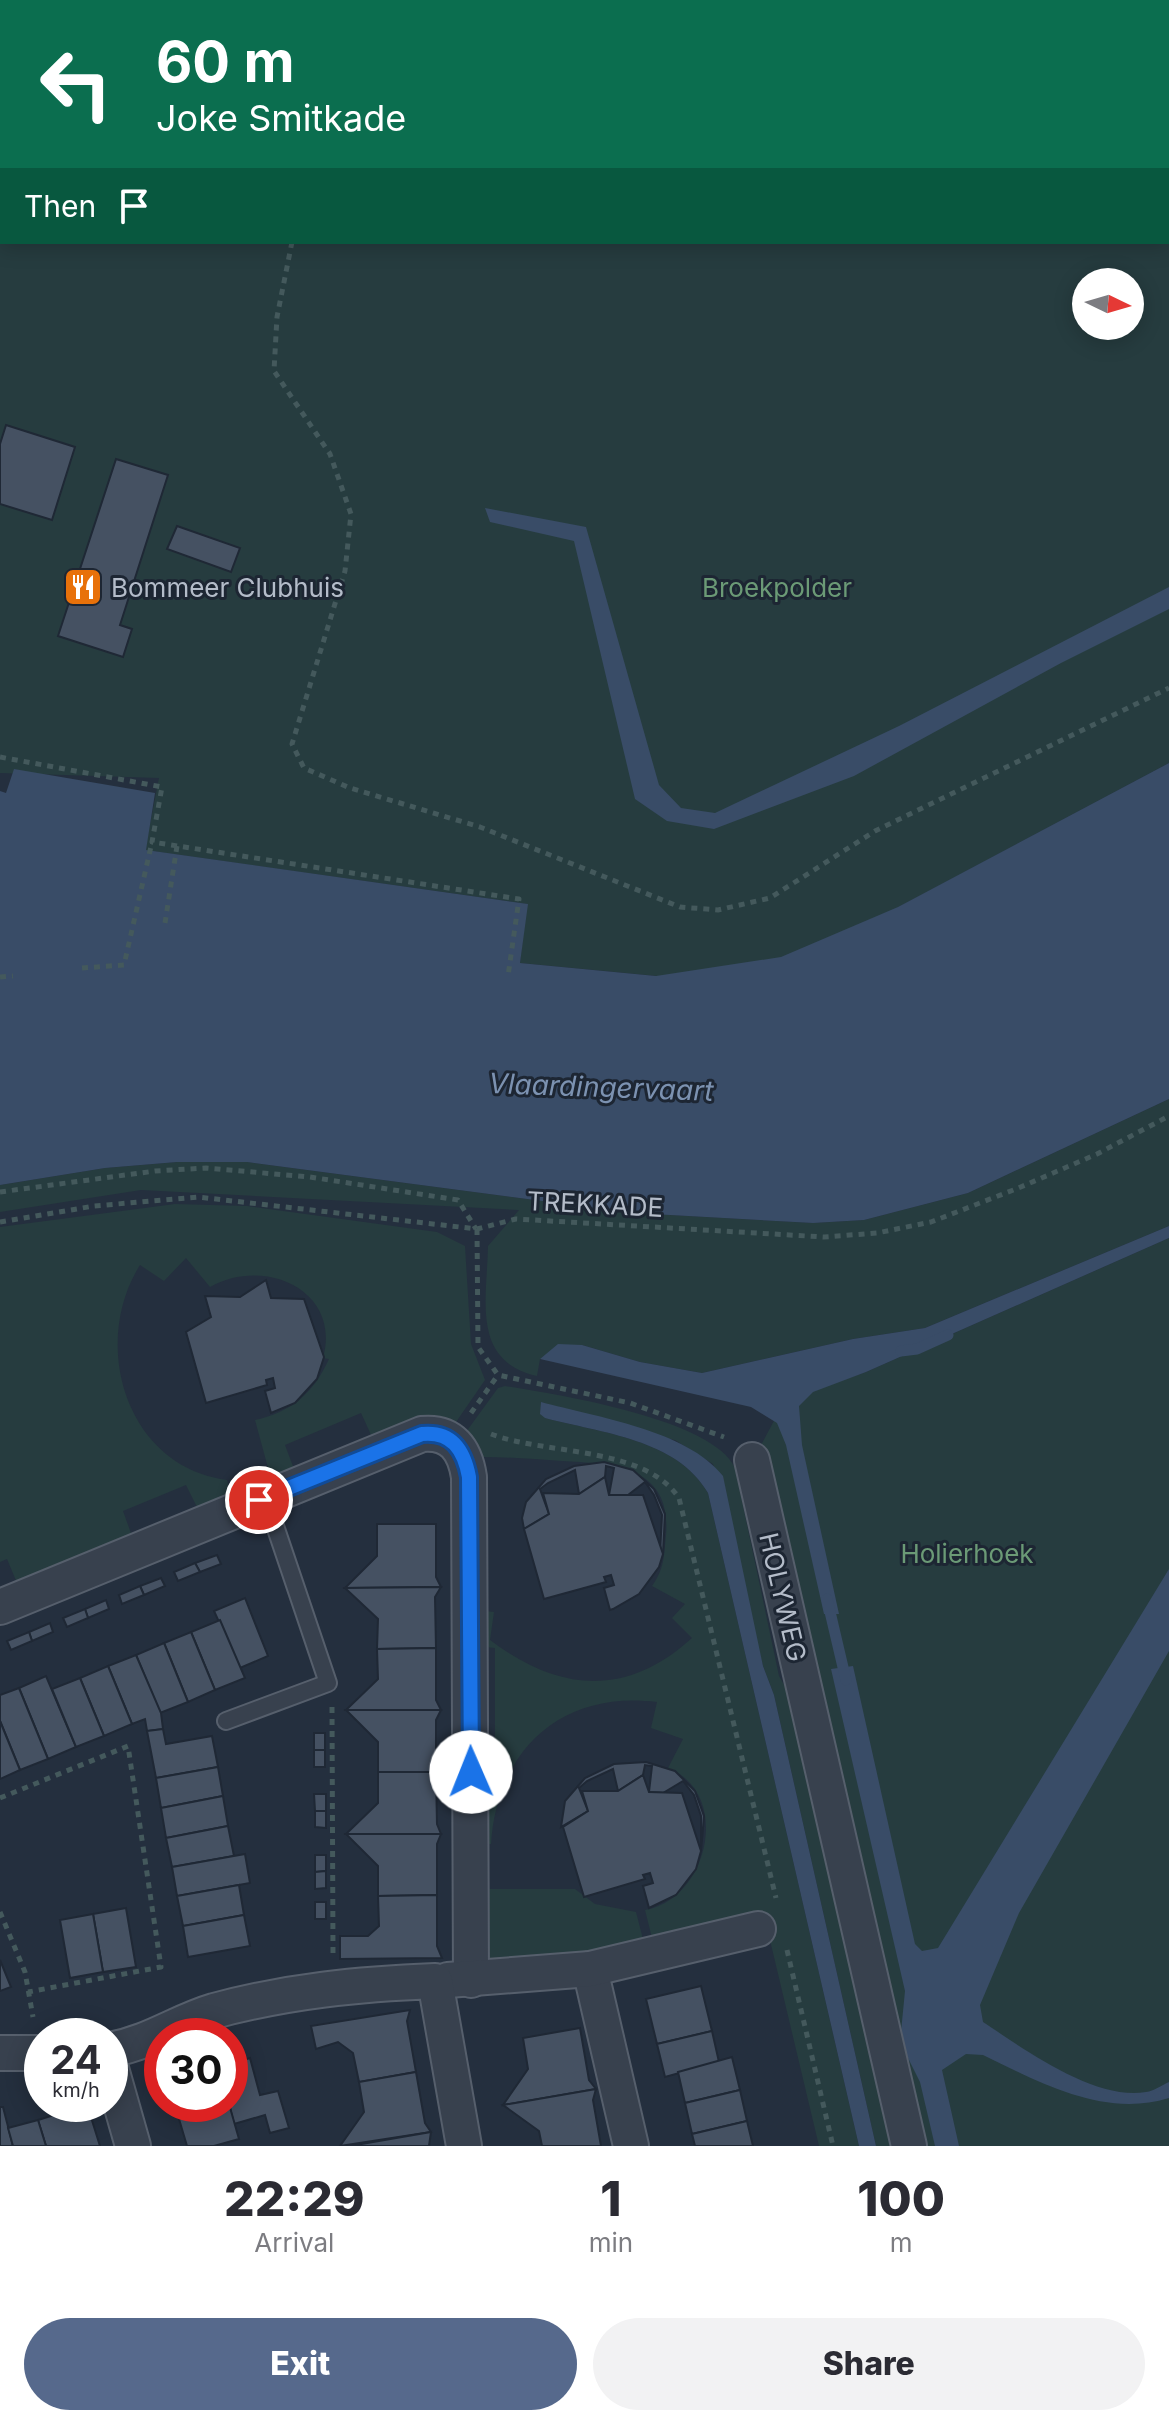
<!DOCTYPE html>
<style>
body{margin:0;font-family:Inter,sans-serif;background:#f2f2f3;color:#2b2b33;height:100vh;display:flex;flex-direction:column;font-size:30px;white-space:nowrap}
*{box-sizing:border-box;margin:0}
p{font-size:26px;color:#7c7c81}
.icon{flex:none;width:44px;height:44px;fill:none;stroke:currentColor;stroke-width:2;stroke-linecap:round;stroke-linejoin:round}
.map{position:relative;height:2146px;overflow:hidden}
.sheet{display:flex;flex-direction:column;background:#fff;flex:1}
.sheet>*{flex:none}
.hud{position:absolute;left:0px;top:0px;width:1170px;height:244px;box-shadow:0 4px 20px #0003;background:#0b6e4f;color:#fff;overflow:hidden}
.needle{width:52px;rotate:95deg}
.tools{position:absolute;left:1072px;top:268px;display:grid;gap:16px}
.tools a{display:grid;place-items:center;width:72px;height:72px;border-radius:50%;background:#fff;box-shadow:0 4px 20px #0003;font-size:40px}
.speed{position:absolute;left:24px;top:2018px;display:flex;gap:16px;font-size:40px;font-weight:700;text-align:center}
.speed>*{display:grid;place-content:center;width:104px;height:104px;border-radius:50%;background:#fff;box-shadow:0 4px 20px #0003;line-height:1}
.speed small{font-size:20px;font-weight:400}
.speed .limit{border:12px solid #d22;background:#fff;color:#111}
.pin{position:absolute;display:grid;place-items:center;width:68px;height:68px;color:#fff;margin:-34px;border:4px solid #fff;border-radius:50%;box-shadow:0 2px 8px #0007}
.me{position:absolute;width:88px;margin:-44px;rotate:359deg;stroke-linejoin:round;filter:drop-shadow(0 0 6px #0008)}
.turn{display:flex;align-items:center;gap:28px;height:168px;padding:0 24px;font-size:36px}
.turn .icon{width:104px;height:104px;stroke-width:2.5}
.turn b{display:block;font-size:56px;line-height:68px}
.then{display:flex;align-items:center;height:76px;padding:0 24px;background:#0003;gap:16px;font-size:30px}
.eta{display:flex;justify-content:space-evenly;align-items:center;height:136px;text-align:center}
.eta b{font-size:48px;font-weight:800;line-height:56px}
.action{display:flex;gap:16px;margin-top:auto;padding:16px 24px}
.action a{flex:1;height:92px;border-radius:48px;background:#56698c;color:#fff;font-size:32px;font-weight:800;line-height:92px;text-align:center}
.action a+a{background:#f2f2f3;color:#2b2b33}
.map>svg:first-child{display:block}
.green{fill:#263c3f;fill-rule:evenodd}
.water{fill:#394c67}
.lines{fill:none;stroke-linecap:round;stroke-linejoin:round}
.stream{stroke:#394c67;stroke-width:11}
.building{fill:#455162;stroke:#1f2835;stroke-width:2}
.lane-casing{stroke:#565f6c;stroke-width:20}
.street-casing{stroke:#565f6c;stroke-width:38}
.path{stroke:#44595c;stroke-width:5;stroke-dasharray:6 6;stroke-linecap:butt}
.lane{stroke:#38414e;stroke-width:16}
.street{stroke:#38414e;stroke-width:34}
.route-casing{stroke:#114b97;stroke-width:20}
.route{stroke:#1a73e8;stroke-width:14}
.labels{text-anchor:middle;dominant-baseline:central;stroke-width:6;stroke-linejoin:round;paint-order:stroke}
.poi-label{font-size:26px;fill:#b4bcc9;stroke:#1d2633;text-anchor:start}
.park-label{font-size:26px;fill:#6b9a76;stroke:#1d2633}
.street-label{font-size:26px;fill:#b4bcc9;stroke:#1d2633}
.water-label{font-size:28px;font-style:italic;fill:#7c92b1;stroke:#1d2633}
</style>
<div class="map">
<svg width="1169" height="2146" viewBox="0 0 1169 2146">
<rect width="100%" height="100%" fill="#242f3e"/>
<g class="green">
<path d="M0,0h1169v763l-417,222 -232,-22 7,-59 -382,-54 14,-72 -159,-5zM2,2h1166v240h-1166zM1086,282h44v44h-44z"/>
<path d="M1169,1099v127l-244,102 -72,11 -151,34 -62,-11 -58,-17 -30,6 -12,8 -3,17c-66,-15 -50,-76 -49,-130l31,-36 -378,-20 -141,22v-27l105,-17 72,-6h70l387,51 179,10 51,-3 104,-27z"/>
<path d="M175,1204l72,2 190,26 28,14 6,98 14,36 -31,45 -82,12 -11,-24 -76,32 9,24 -23,10 -16,-59c36,-8 58,-26 74,-61l-6,-1c19,-68 -59,-102 -113,-71l-24,-29 -22,23 -24,-16c-50,79 -14,202 87,215l4,15 -33,14 -12,-24 -63,26 9,25 -115,47 -10,-24 -7,3v-335z"/>
<path d="M1169,1238v908h-273l-52,-220 49,220h-17l-102,-451 -11,-29 -50,-202 -38,-24 -130,-22c56,15 132,21 163,75l151,653h-40l-55,-231 -111,27 -8,-32c64,-11 87,-117 23,-142l15,-29 -32,-11 6,-26c-95,-12 -160,47 -166,142h-5l-1,-77h10v-119l-10,-1v-36l9,1 -4,28c69,52 136,58 202,-2l-20,-20 13,-14 -33,-18c13,-18 12,-32 14,-51 6,-70 -54,-71 -104,-74 -27,-2 -53,-4 -80,-4l-16,-25 32,-44 7,-2c51,8 209,33 230,82l44,208 12,21 -48,-218 42,-79 81,-28z"/>
<polygon points="486,1889 575,1889 595,1904 636,1912 644,1943 571,1958 486,1959"/>
</g>
<g class="water">
<polygon points="485,508 586,527 659,785 681,808 715,813 899,726 1169,587 1169,609 1061,663 854,776 714,829 667,821 635,799 574,541 490,522"/>
<polygon points="1169,763 1169,1099 968,1193 864,1220 813,1223 634,1213 247,1162 177,1162 105,1168 0,1185 0,791 6,793 14,769 155,793 146,850 528,904 520,963 656,976 781,957 898,907"/>
<polygon points="1169,1226 1169,1238 866,1372 813,1392 799,1406 802,1445 839,1614 824,1614 786,1445 777,1423 751,1407 540,1359 558,1344 582,1345 640,1362 702,1373 853,1339 925,1328"/>
<path d="M541,1402c55,15 146,28 182,74l40,190 11,29 102,451h-17l-151,-653c-31,-54 -107,-60 -163,-75l-5,-4z"/>
<path d="M1169,1569v82l-150,262 -39,92 3,17c41,27 112,79 163,70 8,-1 16,-7 23,-10v16c-65,20 -128,-15 -186,-43l-17,-1 -24,16 17,76h-24l-15,-64 -20,-40 5,-51 -74,-322 22,-3 62,278 7,7 16,-3z"/>
</g>
<g class="lines">
<g class="stream">
<polyline points="318,2 332,0"/>
<polyline points="901,1351 917,1349 948,1335"/>
<polyline points="827,1599 846,1680"/>
</g>
</g>
<g class="building">
<polygon points="6,425 75,447 52,520 0,504 0,444"/>
<polygon points="116,459 168,475 120,625 132,629 123,657 58,636"/>
<polygon points="177,526 240,548 231,572 167,549"/>
<polygon points="266,1280 271,1298 304,1299 324,1357 317,1379 295,1403 271,1413 265,1391 275,1388 273,1378 266,1380 267,1385 206,1403 186,1332 211,1317 205,1296 240,1297"/>
<polygon points="604,1462 633,1470 654,1489 665,1514 663,1554 660,1553 662,1515 654,1495 645,1482 628,1495 609,1495 614,1468 606,1466 605,1477 579,1494 575,1470 548,1483 540,1489 549,1514 524,1529 522,1518 526,1502 546,1479 574,1466"/>
<polygon points="605,1477 609,1495 643,1495 663,1554 659,1567 639,1594 613,1609 610,1610 604,1588 614,1585 611,1575 604,1577 606,1582 544,1599 524,1529 549,1514 543,1493 579,1494"/>
<polygon points="377,1524 436,1524 436,1577 441,1587 345,1588 377,1556"/>
<polygon points="217,1555 221,1564 200,1572 195,1563"/>
<polygon points="195,1563 200,1572 178,1581 174,1572"/>
<polygon points="161,1578 165,1586 144,1595 140,1586"/>
<polygon points="140,1586 144,1595 122,1604 119,1595"/>
<polygon points="441,1587 435,1597 436,1648 377,1649 378,1619 345,1588"/>
<polygon points="245,1598 268,1656 240,1668 214,1611"/>
<polygon points="106,1600 109,1609 88,1618 85,1609"/>
<polygon points="85,1609 88,1618 67,1627 63,1618"/>
<polygon points="220,1620 245,1678 215,1690 191,1632"/>
<polygon points="50,1623 53,1632 32,1641 29,1632"/>
<polygon points="29,1632 32,1641 11,1650 7,1641"/>
<polygon points="191,1632 215,1690 188,1702 164,1643"/>
<polygon points="164,1643 188,1702 160,1713 136,1655"/>
<polygon points="436,1648 436,1700 441,1710 346,1710 378,1679 377,1649"/>
<polygon points="136,1655 161,1713 163,1729 147,1731 145,1719 132,1724 108,1666"/>
<polygon points="108,1666 132,1724 104,1736 80,1678"/>
<polygon points="46,1676 76,1747 48,1759 19,1688"/>
<polygon points="80,1678 104,1736 76,1747 52,1689"/>
<polygon points="19,1688 48,1759 20,1770 0,1721 0,1695"/>
<polygon points="346,1710 441,1710 436,1720 436,1772 378,1772 378,1742"/>
<polygon points="0,1721 20,1770 0,1779"/>
<polygon points="163,1729 166,1744 212,1736 218,1767 156,1778 147,1731"/>
<rect x="314" y="1733" width="11" height="17"/>
<rect x="314" y="1750" width="11" height="17"/>
<polygon points="646,1762 675,1771 695,1791 704,1816 701,1851 701,1816 694,1795 683,1781 663,1793 649,1792 652,1766 645,1765 643,1775 618,1791 613,1769 587,1781 579,1788 588,1811 561,1827 565,1801 585,1778 614,1764"/>
<polygon points="218,1767 223,1796 161,1808 156,1778"/>
<polygon points="378,1772 436,1772 437,1824 441,1834 346,1834 378,1803"/>
<polygon points="643,1775 649,1792 682,1793 701,1851 696,1869 676,1895 649,1908 643,1886 653,1883 650,1873 643,1875 645,1879 584,1897 563,1827 588,1811 582,1791 618,1791"/>
<polygon points="314,1794 326,1794 326,1811 315,1811"/>
<polygon points="223,1796 228,1826 166,1838 161,1808"/>
<polygon points="315,1811 326,1811 326,1828 315,1827"/>
<polygon points="228,1826 234,1856 172,1867 166,1838"/>
<polygon points="346,1834 441,1834 437,1844 437,1895 378,1896 378,1866"/>
<polygon points="245,1854 250,1883 177,1896 172,1867"/>
<polygon points="315,1855 326,1855 326,1871 315,1872"/>
<polygon points="326,1871 326,1888 315,1889 315,1872"/>
<polygon points="239,1885 244,1915 183,1926 177,1896"/>
<polygon points="437,1895 437,1946 442,1958 340,1959 340,1936 368,1936 379,1926 378,1896"/>
<rect x="315" y="1902" width="11" height="17"/>
<polygon points="126,1908 136,1967 103,1972 93,1914"/>
<polygon points="93,1914 103,1972 70,1978 60,1920"/>
<polygon points="244,1915 250,1946 188,1957 183,1926"/>
<polygon points="0,1960 11,1987 0,1991"/>
<polygon points="701,1986 712,2031 657,2044 646,1999"/>
<polygon points="410,2010 407,2021 416,2072 359,2082 353,2053 338,2042 316,2049 311,2026"/>
<polygon points="580,2028 589,2080 596,2089 503,2105 528,2069 523,2038"/>
<polygon points="712,2031 719,2062 665,2077 657,2044"/>
<polygon points="732,2057 740,2090 685,2103 678,2072"/>
<polygon points="250,2058 260,2095 278,2091 289,2128 270,2133 265,2115 234,2124 229,2104 230,2064"/>
<polygon points="416,2072 425,2123 431,2132 340,2146 364,2112 359,2082"/>
<polygon points="596,2089 593,2100 601,2146 542,2146 539,2131 503,2105"/>
<polygon points="740,2090 747,2121 692,2134 685,2103"/>
<polygon points="194,2104 229,2104 239,2139 214,2146 187,2146 179,2119 196,2113"/>
<polygon points="0,2107 3,2107 13,2146 0,2146"/>
<polygon points="70,2110 73,2121 90,2114 100,2146 46,2146 38,2120"/>
<polygon points="38,2120 46,2146 13,2146 8,2128"/>
<polygon points="747,2121 753,2146 695,2146 692,2134"/>
<polygon points="431,2132 429,2146 350,2146"/>
</g>
<g class="lines">
<defs>
<polyline id="lane" points="226,1721 328,1683 270,1511 259,1500"/>
<g id="street">
<polyline points="0,125 2,124"/>
<polyline points="752,1460 909,2146"/>
<path d="M0,1607l422,-173c30,-3 43,16 47,43l2,503"/>
<polyline points="590,1969 631,2146"/>
<polyline points="448,1980 590,1969 758,1929"/>
<path d="M110,2050c42,-8 67,-28 104,-39 74,-20 145,-27 221,-30l29,165"/>
<polyline points="0,2053 42,2053"/>
<polyline points="110,2065 133,2146"/>
</g>
</defs>
<use href="#lane" class="lane-casing"/>
<use href="#street" class="street-casing"/>
<g class="path">
<polyline points="426,0 427,2"/>
<polyline points="450,0 450,2"/>
<polyline points="126,2 142,0"/>
<polyline points="0,18 2,18"/>
<polyline points="1168,171 1169,171"/>
<polyline points="292,242 277,317 274,371 330,454 351,514 345,571 292,744 304,768 350,788 480,827 680,907 718,910 770,898 875,831 1169,688"/>
<polyline points="0,757 162,787 152,842 519,899 508,976"/>
<polyline points="165,923 177,846"/>
<polyline points="82,968 124,965 152,842"/>
<polyline points="0,977 13,976"/>
<polyline points="0,1192 155,1171 206,1168 310,1177 458,1200 476,1229"/>
<polyline points="0,1222 94,1206 198,1197 477,1229 516,1219 824,1237 877,1233 931,1222 1016,1189 1097,1154 1169,1116"/>
<polyline points="477,1229 478,1347 498,1375 630,1403 724,1437"/>
<polyline points="471,1413 498,1375"/>
<path d="M491,1434c55,21 153,12 188,64l97,400"/>
<polyline points="332,1707 333,1953"/>
<polyline points="0,1798 128,1746 161,1967 28,1992"/>
<polyline points="0,1912 25,1972 33,2017"/>
<polyline points="787,1950 833,2146"/>
</g>
<use href="#lane" class="lane"/>
<use href="#street" class="street"/>
</g>
<g class="lines">
<defs>
<path id="route" d="M259,1500l163,-66c30,-3 42,16 47,43l2,295"/>
</defs>
<use href="#route" class="route-casing"/>
<use href="#route" class="route"/>
</g>
<defs>
<symbol id="restaurant-square" viewBox="-11 -11 22 22"><rect x="-9" y="-9" width="18" height="18" rx="4" fill="#e8710a" stroke="#1d2633"/><path d="M-5-6h1v4h1v-4h1v4h1v-4h1v5L-1.5 .5V6h-2V.5L-5-1ZM5-6V6H3V1.5H1.5Q1.5-4 5-6Z" fill="#fff"/></symbol>
</defs>
<g fill-rule="evenodd">
<use href="#restaurant-square" x="61" y="565" width="44" height="44"/>
</g>
<g class="labels">
<g class="poi-label">
<text x="111" y="587">Bommeer Clubhuis</text>
</g>
<g class="park-label">
<text x="777" y="587">Broekpolder</text>
<text x="967" y="1553">Holierhoek</text>
</g>
<g class="street-label">
<text transform="translate(595 1204) rotate(3)">TREKKADE</text>
<text transform="translate(783 1597) rotate(77)">HOLYWEG</text>
</g>
<g class="water-label">
<text transform="translate(601 1087) rotate(2)">Vlaardingervaart</text>
</g>
</g>
</svg>
<div class="tools">
<a><svg class="needle" viewBox="-14 -14 28 28"><path d="M0-13l5 13h-10z" fill="#e53935"/><path d="M0 13l5-13h-10z" fill="#7c7c81"/></svg></a>
</div>
<div class="speed"><div>24<small>km/h</small></div><div class="limit">30</div></div>
<div class="pin" style="left:259px;top:1500px;background:#d93025"><svg class="icon" aria-label="arrive" viewBox="0 0 24 24"><path d="M6 21V4h12l-3 4 3 4H6"/></svg></div>
<svg class="me" style="left:471px;top:1772px" viewBox="-20 -20 40 40"><circle r="19" fill="#fff"/><path d="M0-13L10 11 0 6-10 11z" fill="#1a73e8"/></svg>
<div class="hud">
<div class="turn"><svg class="icon" aria-label="left" viewBox="0 0 24 24"><path d="M17 20v-9H6M10 6l-5 5 5 5"/></svg><div><b>60 m</b>Joke Smitkade</div></div>
<div class="then">Then<svg class="icon" aria-label="arrive" viewBox="0 0 24 24"><path d="M6 21V4h12l-3 4 3 4H6"/></svg></div>
</div>
</div>
<section class="sheet">
<div class="eta">
<div><b>22:29</b><p>Arrival</p></div>
<div><b>1</b><p>min</p></div>
<div><b>100</b><p>m</p></div>
</div>
<div class="action"><a>Exit</a><a>Share</a></div>
</section>
